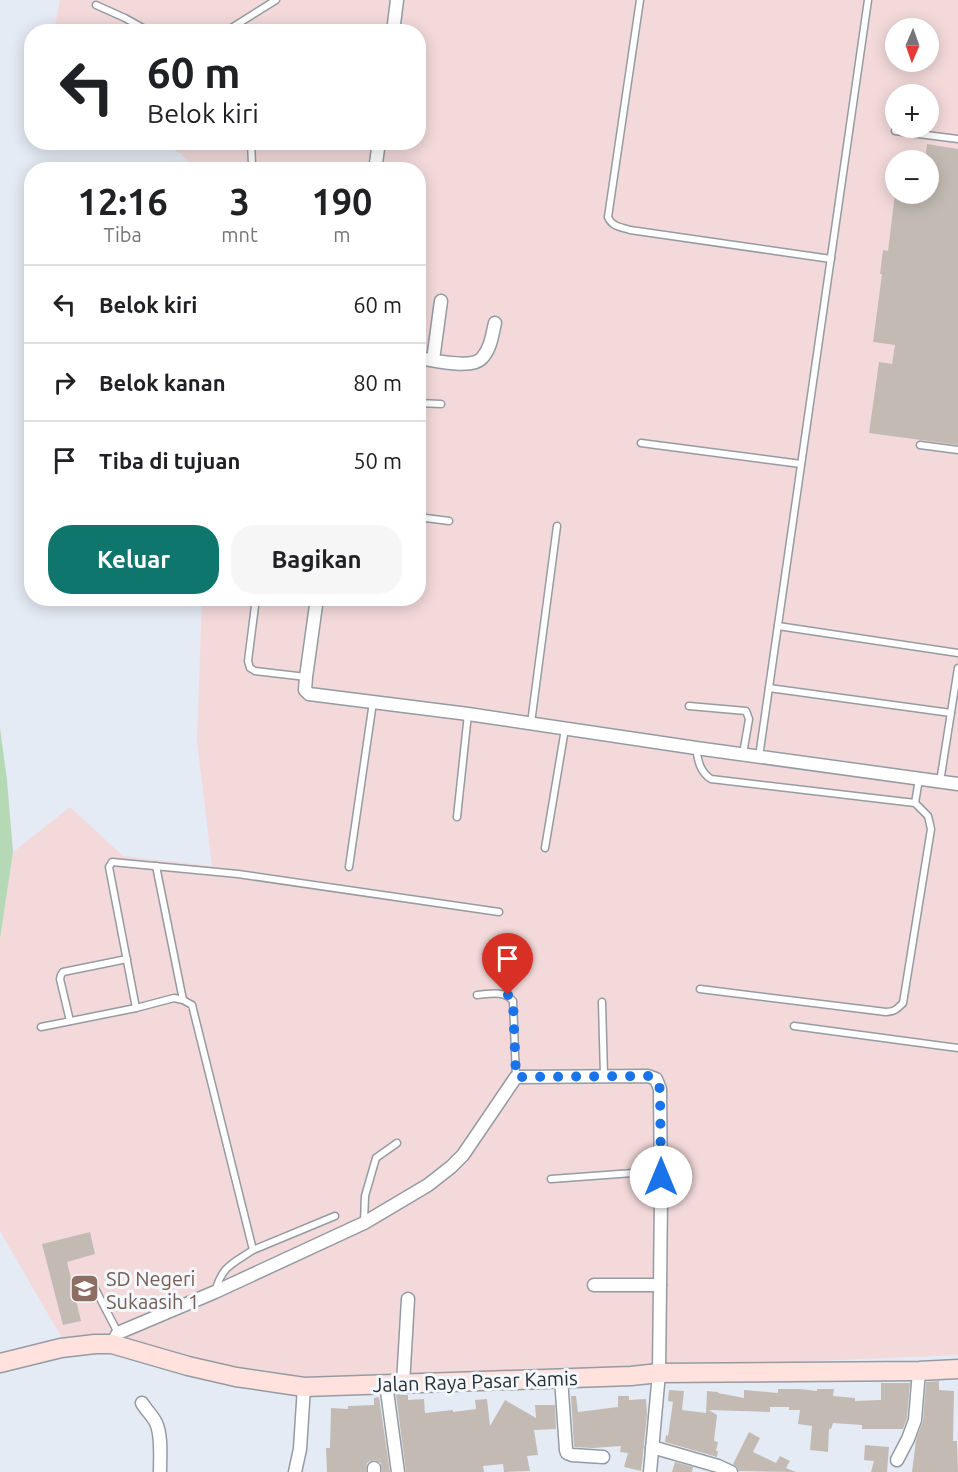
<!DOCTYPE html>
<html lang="id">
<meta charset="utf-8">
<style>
body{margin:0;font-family:Ubuntu,sans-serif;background:#f6f6f6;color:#202124;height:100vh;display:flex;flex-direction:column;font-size:22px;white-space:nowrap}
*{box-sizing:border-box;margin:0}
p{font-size:20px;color:#757577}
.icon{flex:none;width:33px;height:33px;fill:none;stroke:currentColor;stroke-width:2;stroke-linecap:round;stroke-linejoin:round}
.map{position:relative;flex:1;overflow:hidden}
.sheet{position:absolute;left:24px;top:162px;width:402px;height:444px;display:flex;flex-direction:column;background:#fff;border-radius:24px;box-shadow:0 3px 15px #0003}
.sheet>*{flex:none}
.hud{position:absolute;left:24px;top:24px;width:402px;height:126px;border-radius:24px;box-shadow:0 3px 15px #0003;background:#fff;color:#202124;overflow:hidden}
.needle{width:39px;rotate:182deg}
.fabs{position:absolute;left:885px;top:18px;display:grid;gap:12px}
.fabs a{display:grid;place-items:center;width:54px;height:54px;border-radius:50%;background:#fff;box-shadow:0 3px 15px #0003;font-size:30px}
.pin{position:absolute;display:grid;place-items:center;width:51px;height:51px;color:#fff;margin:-62px -26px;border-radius:50% 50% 50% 0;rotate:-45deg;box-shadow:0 0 6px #0007}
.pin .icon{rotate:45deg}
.me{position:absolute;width:66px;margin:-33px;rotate:0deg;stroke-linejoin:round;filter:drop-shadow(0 0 4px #0008)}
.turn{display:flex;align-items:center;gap:21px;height:126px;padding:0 24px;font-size:27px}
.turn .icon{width:78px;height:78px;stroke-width:2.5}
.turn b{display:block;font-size:42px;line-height:51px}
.eta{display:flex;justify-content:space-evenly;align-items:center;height:102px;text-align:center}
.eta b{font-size:36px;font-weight:700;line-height:42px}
.cta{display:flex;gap:12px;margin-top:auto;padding:12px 24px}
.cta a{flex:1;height:69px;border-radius:24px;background:#0f766e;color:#fff;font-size:24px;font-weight:700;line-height:69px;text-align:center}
.cta a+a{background:#f6f6f6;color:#202124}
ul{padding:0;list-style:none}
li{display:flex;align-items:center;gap:18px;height:78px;padding:0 24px;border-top:2px solid #e0e0e0}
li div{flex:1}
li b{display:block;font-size:22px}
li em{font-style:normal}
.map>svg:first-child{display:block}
.industrial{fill:#f3d9da;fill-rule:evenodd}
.green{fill:#b4d9b4}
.building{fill:#c3bbb3}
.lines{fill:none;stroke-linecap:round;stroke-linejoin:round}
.service-casing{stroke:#949ba3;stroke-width:9}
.minor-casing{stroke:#949ba3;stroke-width:15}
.secondary-casing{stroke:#949ba3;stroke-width:21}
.service{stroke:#fff;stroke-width:6}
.minor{stroke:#fff;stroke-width:12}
.secondary{stroke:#ffe1de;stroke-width:18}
.route{stroke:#1a73e8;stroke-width:10;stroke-dasharray:0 18}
.labels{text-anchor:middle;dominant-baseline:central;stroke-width:6;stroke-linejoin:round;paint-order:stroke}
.education-label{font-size:20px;fill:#785e54;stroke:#f3f8fd;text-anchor:start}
.street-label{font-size:20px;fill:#2d2f33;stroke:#f3f8fd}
</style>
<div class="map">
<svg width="958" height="1472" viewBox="0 0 958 1472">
<rect width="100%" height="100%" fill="#e4ebf4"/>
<path class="industrial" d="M60,0h898v1355l-657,28 -238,-43 -63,-109v-292l13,-87 57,-45 53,49 89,10 -15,-125 5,-142 216,-1v-428l-223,-1 -14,-15 -18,-11 255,-1v-110l-364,-1zM896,28h32v34h-32zM896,94h32v34h-32zM896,160h32v34h-32z"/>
<polygon class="green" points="0,728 7,780 13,852 0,939"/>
<g class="building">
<polygon points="927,144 958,149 958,445 869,433 879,362 892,364 895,345 873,342 882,274 880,274 883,250 888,251 895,194 928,194 928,160 925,160"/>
<polygon points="90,1232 95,1254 67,1262 81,1321 63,1325 42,1244"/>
<polygon points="939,1381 939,1390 954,1391 953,1441 957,1441 958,1472 912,1472 916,1440 923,1421 926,1382"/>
<polygon points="881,1383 910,1383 907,1418 903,1429 862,1429 862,1425 833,1423 831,1429 829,1429 828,1452 810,1450 812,1426 798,1424 800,1410 789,1410 789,1407 770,1407 770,1412 709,1410 717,1415 714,1441 718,1442 716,1451 718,1451 717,1457 665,1442 666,1435 668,1436 673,1402 668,1401 669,1390 684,1391 682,1410 706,1413 707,1391 718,1392 718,1393 744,1398 744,1390 778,1393 778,1389 800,1389 817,1391 817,1389 834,1389 833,1396 855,1398 855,1401 881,1400"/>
<polygon points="396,1395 408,1395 408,1400 424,1399 425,1413 453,1410 453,1412 476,1409 475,1400 487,1399 490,1426 505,1400 536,1418 535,1405 555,1405 556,1429 534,1430 538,1455 527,1456 530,1471 504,1472 503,1464 483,1466 484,1472 406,1472"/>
<polygon points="571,1396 576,1396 578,1412 618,1407 618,1396 629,1396 629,1400 646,1399 647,1414 642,1464 641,1471 624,1467 628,1453 620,1452 621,1446 593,1448 574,1447"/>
<polygon points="379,1397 390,1472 382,1472 381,1463 375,1460 370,1461 367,1463 366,1472 327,1472 326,1448 330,1448 331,1408 348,1409 348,1406 374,1405 374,1398"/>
<polygon points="749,1432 760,1438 753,1452 776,1463 780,1456 790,1461 786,1468 796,1472 739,1471 737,1467 733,1464"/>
<polygon points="865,1445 889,1447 887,1472 871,1472 874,1461 864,1460"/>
<polygon points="675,1462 693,1467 692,1472 672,1472"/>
</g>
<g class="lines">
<defs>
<g id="service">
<path d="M640,0l-32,217c4,10 13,10 22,13l201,29"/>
<polyline points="96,5 125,18 150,32"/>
<polyline points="225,32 276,0"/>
<polyline points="895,131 958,139"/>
<polyline points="251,142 252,164 255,170"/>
<polyline points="418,403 441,404"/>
<polyline points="641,443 801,464"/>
<polyline points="920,445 958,450"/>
<polyline points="418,517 449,521"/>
<polyline points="256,598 248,661 250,668 255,671 306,677"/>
<polyline points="778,626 958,653"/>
<polyline points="769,688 951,713"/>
<polyline points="689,706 746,711 749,719 743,754"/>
<polyline points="531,723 557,526"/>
<path d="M696,748c2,13 4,24 15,31l204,24 13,13 3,13 -28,174c-6,6 -9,9 -17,9l-186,-23"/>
<polyline points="759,757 868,0"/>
<polyline points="940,782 958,668"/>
<polyline points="915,803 919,779"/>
<polyline points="457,817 468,714"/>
<polyline points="545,848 565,729"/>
<polyline points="156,866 183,1000"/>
<polyline points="349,867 373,702"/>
<path d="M477,995c13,-1 27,-5 36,6l3,76"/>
<polyline points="602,1002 604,1076"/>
<polyline points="136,1008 109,867 112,862 238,874 499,912"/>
<polyline points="70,1021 60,979 61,975 63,972 127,959"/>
<polyline points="794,1026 958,1048"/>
<path d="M41,1027l95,-19 38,-10 9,2 9,5 61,245c-21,14 -31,16 -38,42"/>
<path d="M551,1179l82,-6c15,12 3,21 27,25"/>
<polyline points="364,1222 365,1196 376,1158 397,1143"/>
<polyline points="253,1250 335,1216"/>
<polyline points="90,1279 118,1333"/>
</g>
<g id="minor">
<polyline points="393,32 397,0"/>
<polyline points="375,170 379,142"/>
<path d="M418,358c15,2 54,12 64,0 9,-10 10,-23 13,-35"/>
<polyline points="433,360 441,301"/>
<polyline points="317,598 306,677 305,690 309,694 468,714 696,748 958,784"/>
<polyline points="594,1285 660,1285"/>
<polyline points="112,1344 118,1333 215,1292 364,1223 428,1185 451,1167 463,1155 516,1077 648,1076 656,1079 660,1089 661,1198 659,1373 650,1472"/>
<polyline points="561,1378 566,1450 567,1453 572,1455 603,1457"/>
<polyline points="386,1384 398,1472"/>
<polyline points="403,1384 408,1299"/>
<path d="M142,1403c4,7 11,13 14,20 6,12 4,35 4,49"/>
<polyline points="652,1447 718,1466 731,1472"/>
<polyline points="897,1460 908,1439 915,1420 919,1371"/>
<polyline points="374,1468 374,1472"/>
<polyline points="295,1472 300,1449 304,1387"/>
</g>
<polyline id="secondary" points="0,1363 61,1348 95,1344 112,1344 188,1366 236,1377 304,1387 631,1376 659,1373 919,1371 958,1369"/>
</defs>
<use href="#service" class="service-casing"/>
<use href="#minor" class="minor-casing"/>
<use href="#secondary" class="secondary-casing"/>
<use href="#service" class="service"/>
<use href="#minor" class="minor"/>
<use href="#secondary" class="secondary"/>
</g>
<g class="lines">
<polyline class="route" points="508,995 513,1001 516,1077 648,1076 656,1079 660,1089 661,1177"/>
</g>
<defs>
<symbol id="school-square" viewBox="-11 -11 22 22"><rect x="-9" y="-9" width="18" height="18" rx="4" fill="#8d6e63" stroke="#f3f8fd"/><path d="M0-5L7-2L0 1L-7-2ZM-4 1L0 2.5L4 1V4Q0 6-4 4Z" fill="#fff"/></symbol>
</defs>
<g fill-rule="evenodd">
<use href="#school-square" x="68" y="1272" width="33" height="33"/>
</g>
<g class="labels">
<g class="education-label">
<text x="106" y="1278">SD Negeri<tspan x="106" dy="23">Sukaasih 1</tspan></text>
</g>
<g class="street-label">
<text transform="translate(475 1381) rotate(-2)">Jalan Raya Pasar Kamis</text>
</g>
</g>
</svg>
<div class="fabs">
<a><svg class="needle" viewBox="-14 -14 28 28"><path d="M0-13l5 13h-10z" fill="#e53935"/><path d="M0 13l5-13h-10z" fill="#757577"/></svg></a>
<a>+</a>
<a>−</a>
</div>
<div class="pin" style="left:508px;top:995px;background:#d93025"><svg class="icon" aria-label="arrive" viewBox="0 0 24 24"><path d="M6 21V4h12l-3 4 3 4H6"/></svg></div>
<svg class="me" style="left:661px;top:1177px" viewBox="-20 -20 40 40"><circle r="19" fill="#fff"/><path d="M0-13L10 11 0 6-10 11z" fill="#1a73e8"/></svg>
<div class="hud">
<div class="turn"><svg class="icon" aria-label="left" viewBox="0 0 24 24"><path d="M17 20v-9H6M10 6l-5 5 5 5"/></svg><div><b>60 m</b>Belok kiri</div></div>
</div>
<section class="sheet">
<div class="eta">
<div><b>12:16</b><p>Tiba</p></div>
<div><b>3</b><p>mnt</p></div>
<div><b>190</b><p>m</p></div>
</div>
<ul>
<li><svg class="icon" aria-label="left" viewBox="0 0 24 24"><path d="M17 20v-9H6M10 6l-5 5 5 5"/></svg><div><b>Belok kiri</b></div><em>60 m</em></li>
<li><svg class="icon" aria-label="right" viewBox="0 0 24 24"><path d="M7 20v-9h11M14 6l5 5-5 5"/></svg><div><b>Belok kanan</b></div><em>80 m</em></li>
<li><svg class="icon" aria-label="arrive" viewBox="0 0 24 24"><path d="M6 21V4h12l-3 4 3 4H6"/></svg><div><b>Tiba di tujuan</b></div><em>50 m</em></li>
</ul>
<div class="cta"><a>Keluar</a><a>Bagikan</a></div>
</section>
</div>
